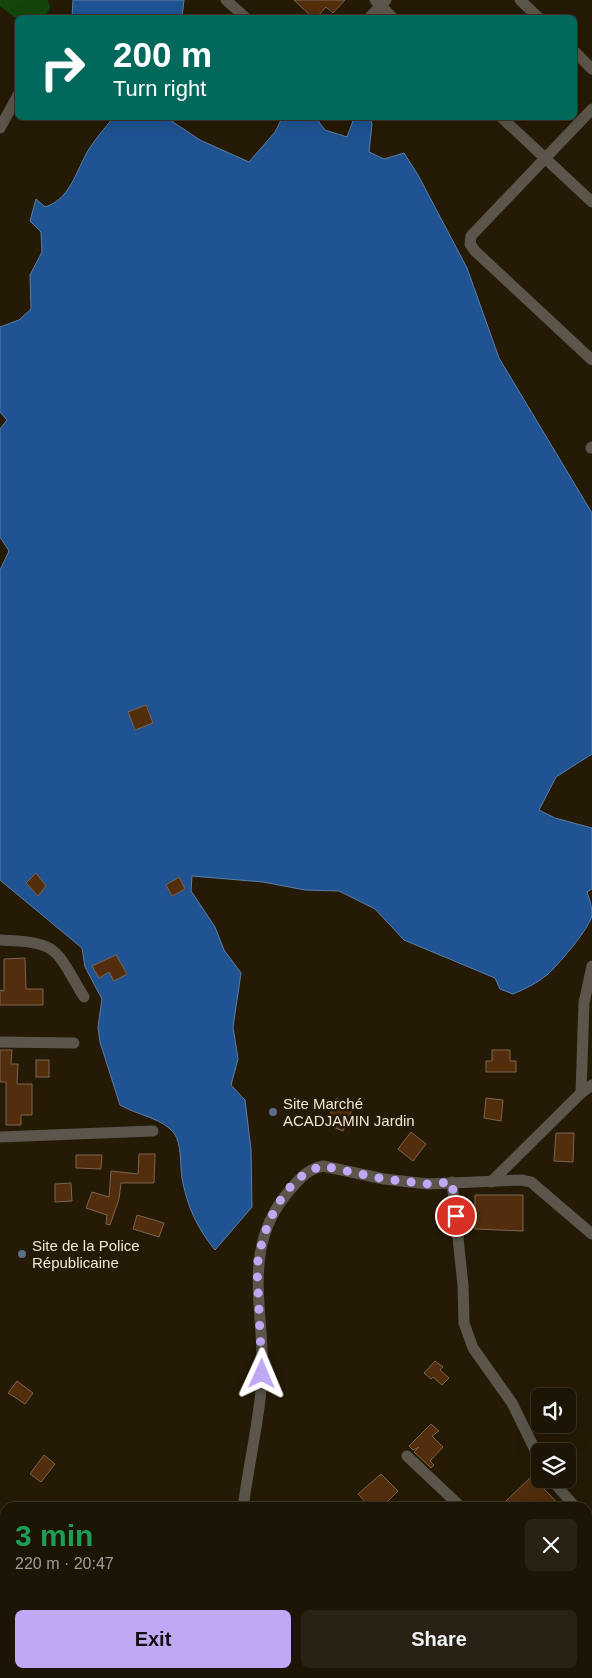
<!DOCTYPE html>
<meta charset="utf-8">
<style>
body{margin:0;font-family:Helvetica,sans-serif;background:#292113;color:#f1f3f6;height:100vh;display:flex;flex-direction:column;font-size:19px;white-space:nowrap}
*{box-sizing:border-box;margin:0}
p{font-size:16px;color:#a09e9a}
.icon{flex:none;width:28px;height:28px;fill:none;stroke:currentColor;stroke-width:2;stroke-linecap:round;stroke-linejoin:round}
.map{position:relative;flex:1;overflow:hidden}
.drawer{position:absolute;left:0px;top:1502px;width:592px;height:176px;display:flex;flex-direction:column;background:#1c1404;border-radius:15px 15px 0 0;box-shadow:0 5px 20px #0002,0 0 0 1px #3a3326}
.drawer>*{flex:none}
.top-card{position:absolute;left:15px;top:15px;width:562px;height:105px;border-radius:8px;box-shadow:0 5px 20px #0002,0 0 0 1px #3a3326;background:#00695c;color:#fff;overflow:hidden}
.controls{position:absolute;left:531px;top:1388px;display:grid;gap:10px}
.controls a{display:grid;place-items:center;width:45px;height:45px;border-radius:8px;background:#1c1404;box-shadow:0 5px 20px #0002,0 0 0 1px #3a3326;font-size:25px}
.pin{position:absolute;display:grid;place-items:center;width:42px;height:42px;color:#fff;margin:-21px;border:2px solid #fff;border-radius:50%;box-shadow:0 1px 5px #0007}
.me{position:absolute;width:55px;margin:-28px;rotate:1deg;stroke-linejoin:round;filter:drop-shadow(0 0 4px #0008)}
.turn{display:flex;align-items:center;gap:18px;height:105px;padding:0 15px;font-size:22px}
.turn .icon{width:65px;height:65px;stroke-width:2.5}
.turn b{display:block;font-size:35px;line-height:42px}
.round{display:grid;place-items:center;flex:none;width:52px;height:52px;border-radius:8px;background:#292113}
.headline{display:flex;align-items:center;justify-content:space-between;height:85px;padding:0 15px}
h1{font-size:30px;font-weight:700;line-height:38px;color:#1e9e55}
.cta{display:flex;gap:10px;margin-top:auto;padding:10px 15px}
.cta a{flex:1;height:58px;border-radius:8px;background:#c0a8f4;color:#111;font-size:20px;font-weight:700;line-height:58px;text-align:center}
.cta a+a{background:#292113;color:#f1f3f6}
.map>svg:first-child{display:block}
.green{fill:#14460c}
.water{fill:#1f5392;stroke:#5d7fa8}
.building{fill:#532e0c;stroke:#7b6453}
.lines{fill:none;stroke-linecap:round;stroke-linejoin:round}
.minor{stroke:#5b554b;stroke-width:11}
.tertiary{stroke:#5b554b;stroke-width:14}
.route{stroke:#c0a8f4;stroke-width:9;stroke-dasharray:0 16.2}
.service-dot{fill:#5c6f8a;stroke:#251a05;stroke-width:2}
.labels{text-anchor:middle;dominant-baseline:central;stroke-width:5;stroke-linejoin:round;paint-order:stroke}
.poi-label{font-size:15px;fill:#efe7da;stroke:#251a05;text-anchor:start}
</style>
<div class="map">
<svg width="592" height="1678" viewBox="0 0 592 1678">
<rect width="100%" height="100%" fill="#251a05"/>
<polygon class="green" points="0,0 48,0 50,8 45,17 17,19 0,6"/>
<g class="water">
<polygon points="73,0 184,0 182,17 72,17"/>
<path d="M113,118h54l33,22 49,22 26,-30 7,-14h34l9,12 22,7 7,-19h16l2,6 -3,28 15,7 20,-6 14,22 49,93 32,90 93,155v241l-36,23 -17,33 16,8 37,10v61l-5,3c3,8 5,15 5,23 -2,13 -34,50 -45,60 -10,8 -22,14 -34,19l-13,-5 -5,-11 -91,-38 -29,-31 -36,-18 -34,-1 -42,-8 -71,-6 -1,15 24,36 9,23 17,23 -8,54 5,32 -7,26 14,15 6,50 1,57 -37,43c-18,-22 -28,-44 -33,-72 -2,-13 0,-34 -8,-45 -12,-15 -37,-18 -54,-28l-20,-63 -2,-15 4,-28 -17,-32 -3,-19 -82,-68v-310l9,-19 -9,-14v-108l7,-9 -7,-8v-85l19,-7 12,-11 -1,-34 12,-23 -1,-20 -11,-11 6,-22 9,8c26,-8 31,-37 44,-58 7,-11 16,-21 24,-31z"/>
</g>
<g class="building">
<polygon points="294,0 345,0 333,13 326,7 316,18 313,18"/>
<polygon points="146,705 153,723 135,730 128,712"/>
<polygon points="36,873 46,886 38,896 26,883"/>
<polygon points="179,877 185,889 172,896 166,885"/>
<polygon points="116,955 127,974 114,981 109,972 99,978 92,966"/>
<polygon points="25,958 26,989 43,989 43,1005 0,1005 0,990 4,991 4,959"/>
<polygon points="0,1050 12,1050 11,1064 18,1064 17,1084 32,1084 32,1115 21,1115 21,1125 6,1125 6,1082 0,1082"/>
<polygon points="492,1050 510,1050 510,1061 516,1061 516,1072 486,1072 486,1061 492,1061"/>
<rect x="36" y="1060" width="13" height="17"/>
<polygon points="337,1098 354,1105 343,1131 326,1124"/>
<polygon points="486,1098 503,1100 501,1121 484,1118"/>
<polygon points="411,1132 426,1144 413,1161 398,1149"/>
<polygon points="556,1133 574,1133 573,1162 554,1161"/>
<polygon points="139,1154 155,1154 154,1183 121,1183 119,1199 110,1225 106,1224 107,1215 86,1208 92,1192 109,1197 111,1171 138,1174"/>
<polygon points="76,1155 102,1155 101,1169 76,1168"/>
<polygon points="71,1183 72,1201 55,1202 55,1184"/>
<polygon points="475,1195 523,1195 523,1231 475,1229"/>
<polygon points="137,1215 164,1223 159,1237 133,1229"/>
<polygon points="435,1361 443,1367 440,1370 449,1378 442,1385 433,1377 431,1379 424,1373"/>
<polygon points="17,1381 33,1393 25,1404 8,1393"/>
<polygon points="431,1424 439,1431 432,1436 443,1447 430,1461 434,1465 431,1468 414,1452 419,1447 413,1450 409,1446"/>
<polygon points="44,1455 55,1464 41,1482 30,1474"/>
<polygon points="381,1474 398,1491 387,1502 393,1508 371,1508 358,1494"/>
<polygon points="532,1476 562,1508 509,1508 504,1503"/>
</g>
<g class="lines">
<g class="minor">
<polyline points="226,0 246,18"/>
<polyline points="375,0 393,18"/>
<polyline points="520,0 539,18"/>
<polyline points="369,18 386,0"/>
<polyline points="575,52 592,69"/>
<polyline points="592,109 471,236 470,244 475,251 592,360"/>
<polyline points="502,118 592,202"/>
<polyline points="0,128 18,95"/>
<polyline points="591,448 592,447"/>
<path d="M0,940c60,2 55,9 84,57"/>
<polyline points="0,1042 74,1043"/>
<polyline points="581,1093 584,1003 592,966"/>
<polyline points="0,1137 153,1131"/>
<polyline points="452,1182 463,1285 464,1323 473,1348 512,1403 540,1460"/>
<polyline points="491,1182 581,1093 592,1085"/>
<polyline points="407,1456 462,1508"/>
<polyline points="551,1479 576,1508"/>
<path d="M243,1508c5,-39 14,-78 18,-117 8,-74 -25,-139 29,-201 10,-12 18,-21 33,-24l61,13 44,5 93,-4 10,2 7,6 54,46"/>
<polyline points="588,1520 592,1526"/>
<polyline points="588,1547 592,1542"/>
<polyline points="588,1637 592,1641"/>
<polyline points="254,1678 254,1674"/>
<polyline points="401,1678 405,1674"/>
<polyline points="543,1678 547,1674"/>
</g>
<g class="tertiary">
<polyline points="0,1618 5,1620"/>
<polyline points="105,1674 113,1678"/>
</g>
</g>
<g class="lines">
<path class="route" d="M262,1374l-5,-106c4,-36 26,-93 66,-102l61,13 44,5 24,-2 4,34"/>
</g>
<g class="service-dot">
<circle cx="273" cy="1112" r="5"/>
<circle cx="22" cy="1254" r="5"/>
</g>
<g class="labels">
<g class="poi-label">
<text x="283" y="1103">Site Marché<tspan x="283" dy="17">ACADJAMIN Jardin</tspan></text>
<text x="32" y="1245">Site de la Police<tspan x="32" dy="17">Républicaine</tspan></text>
</g>
</g>
</svg>
<div class="controls">
<a><svg class="icon" aria-label="sound" viewBox="0 0 24 24"><path d="M4 9h4l5-4v14l-5-4H4zM17 9q2 3 0 6"/></svg></a>
<a><svg class="icon" aria-label="layers" viewBox="0 0 24 24"><path d="M12 4l9 5-9 5-9-5zM3 14l9 5 9-5"/></svg></a>
</div>
<div class="pin" style="left:456px;top:1216px;background:#d93025"><svg class="icon" aria-label="arrive" viewBox="0 0 24 24"><path d="M6 21V4h12l-3 4 3 4H6"/></svg></div>
<svg class="me" style="left:262px;top:1374px" viewBox="-20 -20 40 40"><path d="M0-17L14 15 0 8-14 15z" fill="#c0a8f4" stroke="#fff" stroke-width="4"/></svg>
<div class="top-card">
<div class="turn"><svg class="icon" aria-label="right" viewBox="0 0 24 24"><path d="M7 20v-9h11M14 6l5 5-5 5"/></svg><div><b>200 m</b>Turn right</div></div>
</div>
<section class="drawer">
<div class="headline"><div><h1>3 min</h1><p>220 m · 20:47</p></div><a class="round"><svg class="icon" aria-label="close" viewBox="0 0 24 24"><path d="M6 6l12 12M18 6L6 18"/></svg></a></div>
<div class="cta"><a>Exit</a><a>Share</a></div>
</section>
</div>
